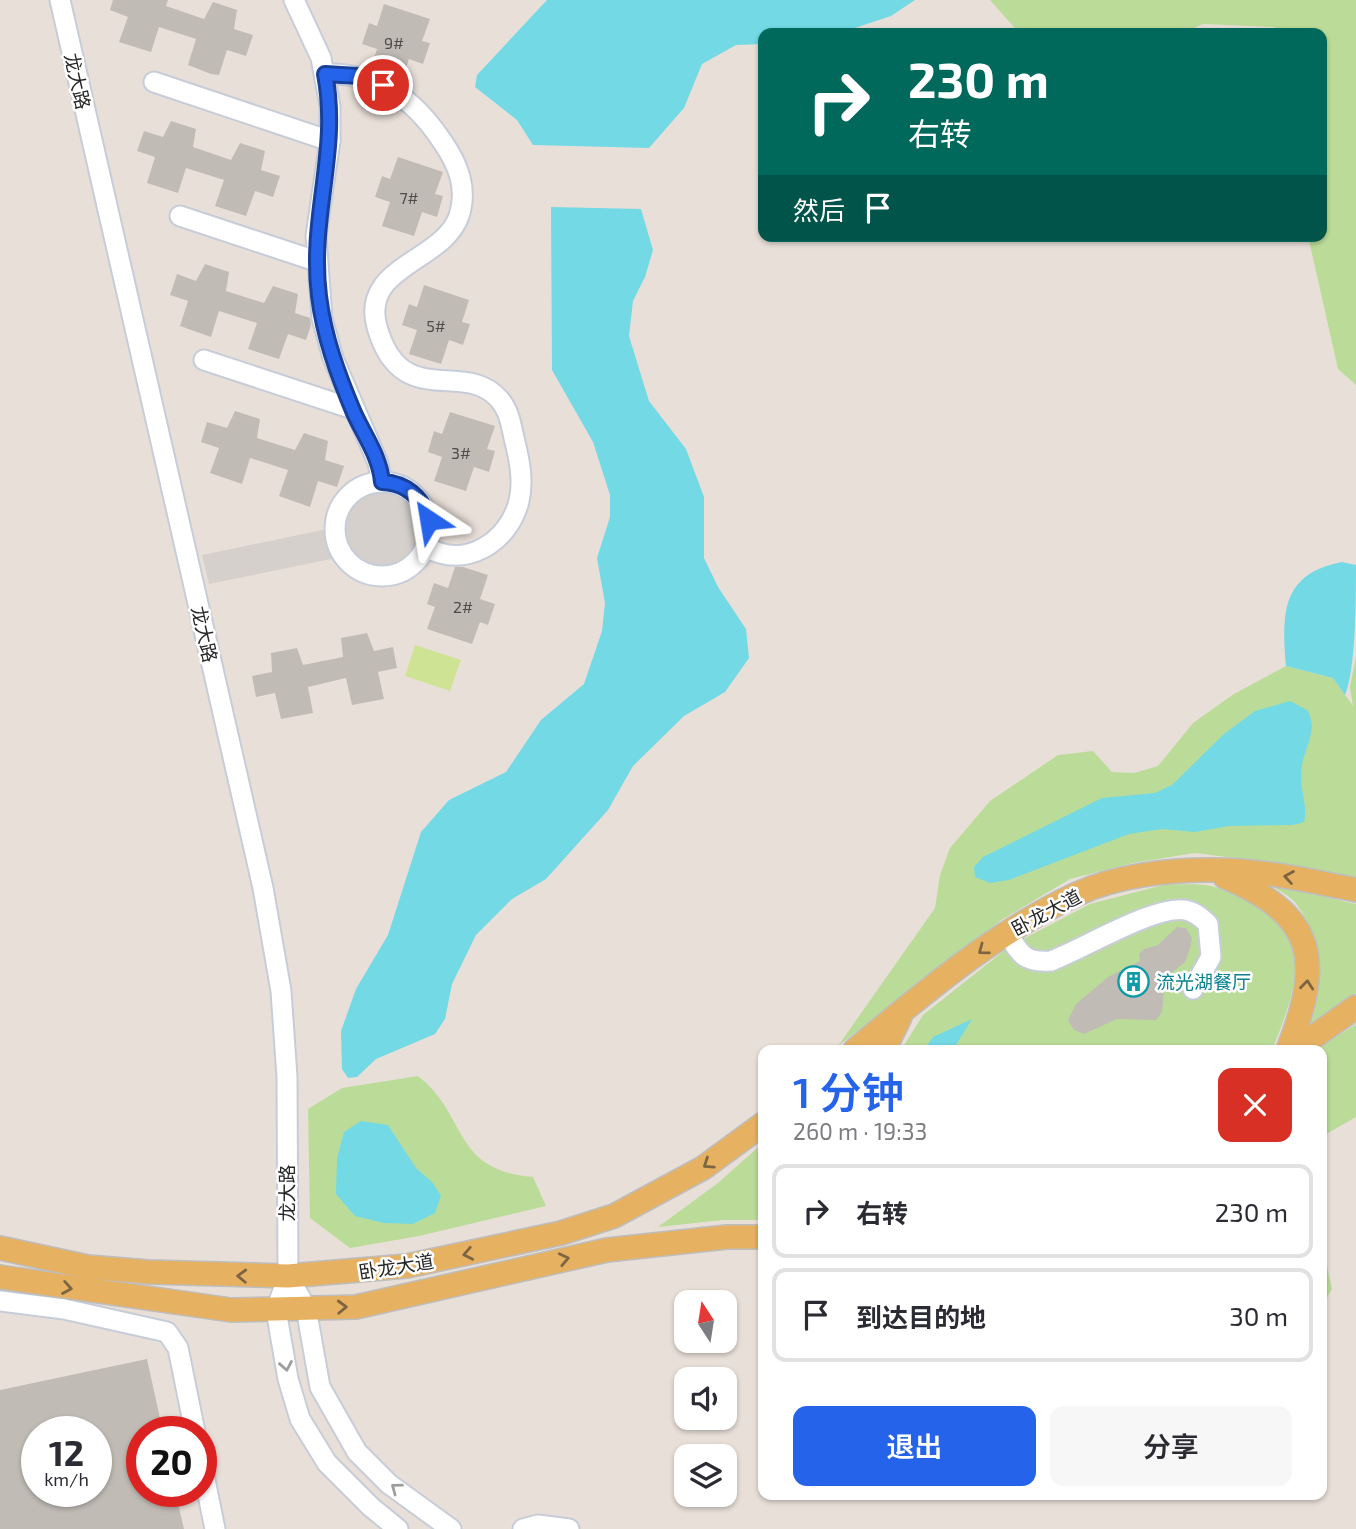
<!DOCTYPE html>
<html lang="zh">
<meta charset="utf-8">
<style>
body{margin:0;font-family:"Exo 2","Noto Sans SC",sans-serif;background:#f7f7f7;color:#2b2b33;height:100vh;display:flex;flex-direction:column;font-size:26px;white-space:nowrap}
*{box-sizing:border-box;margin:0}
p{font-size:23px;color:#7c7c81}
.icon{flex:none;width:38px;height:38px;fill:none;stroke:currentColor;stroke-width:2;stroke-linecap:round;stroke-linejoin:round}
.map{position:relative;flex:1;overflow:hidden}
.panel{position:absolute;left:758px;top:1045px;width:569px;height:455px;display:flex;flex-direction:column;background:#fff;border-radius:14px;box-shadow:0 2px 5px #0004}
.panel>*{flex:none}
.banner{position:absolute;left:758px;top:28px;width:569px;height:214px;border-radius:14px;box-shadow:0 2px 5px #0004;background:#00695c;color:#fff;overflow:hidden}
.needle{width:46px;rotate:348deg}
.buttons{position:absolute;left:674px;top:1290px;display:grid;gap:14px}
.buttons a{display:grid;place-items:center;width:63px;height:63px;border-radius:14px;background:#fff;box-shadow:0 2px 5px #0004;font-size:35px}
.speed{position:absolute;left:21px;top:1416px;display:flex;gap:14px;font-size:35px;font-weight:700;text-align:center}
.speed>*{display:grid;place-content:center;width:91px;height:91px;border-radius:50%;background:#fff;box-shadow:0 2px 5px #0004;line-height:1}
.speed small{font-size:18px;font-weight:400}
.speed .limit{border:10px solid #d22;background:#fff;color:#111}
.pin{position:absolute;display:grid;place-items:center;width:60px;height:60px;color:#fff;margin:-30px;border:4px solid #fff;border-radius:50%;box-shadow:0 2px 7px #0007}
.me{position:absolute;width:77px;margin:-38px;rotate:327deg;stroke-linejoin:round;filter:drop-shadow(0 0 5px #0008)}
.turn{display:flex;align-items:center;gap:24px;height:147px;padding:0 35px;font-size:32px}
.turn .icon{width:91px;height:91px;stroke-width:2.5}
.turn b{display:block;font-size:49px;line-height:60px}
.then{display:flex;align-items:center;height:66px;padding:0 35px;background:#0003;gap:14px;font-size:26px}
.round{display:grid;place-items:center;flex:none;width:74px;height:74px;border-radius:14px;background:#f7f7f7}
.headline{display:flex;align-items:center;justify-content:space-between;height:119px;padding:0 35px}
h1{font-size:42px;font-weight:600;line-height:52px;color:#2563eb}
.action{display:flex;gap:14px;margin-top:auto;padding:14px 35px}
.action a{flex:1;height:80px;border-radius:14px;background:#2563eb;color:#fff;font-size:28px;font-weight:600;line-height:80px;text-align:center}
.action a+a{background:#f7f7f7;color:#2b2b33}
ul{padding:0;list-style:none}
li{display:flex;align-items:center;gap:21px;height:94px;margin:0 14px 10px;padding:0 21px;border:4px solid #e1e1e2;border-radius:14px}
li div{flex:1}
li b{display:block;font-size:26px}
li em{font-style:normal}
.map>svg:first-child{display:block}
.green{fill:#bbdc98}
.pitch{fill:#cfe394}
.plaza{fill:#d5d0cb}
.water{fill:#72d9e5}
.building{fill:#c1bbb5;fill-rule:evenodd}
.lines{fill:none;stroke-linecap:round;stroke-linejoin:round}
.minor-casing{stroke:#c7cdd8;stroke-width:23}
.major-casing{stroke:#bebebe;stroke-width:26}
.minor{stroke:#fff;stroke-width:19}
.major{stroke:#e6b161;stroke-width:23}
.oneway{stroke:#7d6541}
.oneway2{stroke:#9e9e9e}
.route-casing{stroke:#184099;stroke-width:18}
.route{stroke:#2563eb;stroke-width:12}
.labels{text-anchor:middle;dominant-baseline:central;stroke-width:5;stroke-linejoin:round;paint-order:stroke}
.number-label{font-size:16px;fill:#4e4c4a}
.street-label{font-size:19px;fill:#272727;stroke:#fff}
.culture-label{font-size:19px;fill:#0d838f;stroke:#fff;text-anchor:start}
</style>
<div class="map">
<svg width="1356" height="1529" viewBox="0 0 1356 1529">
<rect width="100%" height="100%" fill="#e9dfd9"/>
<g class="green">
<polygon points="990,0 1356,0 1356,385 1338,369 1308,236 1321,236 1321,33 1277,33 1274,27 1203,24 1183,33 1019,33"/>
<polygon points="1356,656 1356,878 1282,864 1195,853 1133,863 1070,879 1003,919 838,1046 935,908 940,875 950,848 990,801 1058,755 1093,751 1112,772 1134,773 1158,766 1193,723 1234,694 1286,666 1333,678 1353,706 1350,687"/>
<path d="M1266,883l90,21v89l-47,36c15,-42 16,-86 -12,-124 -6,-9 -21,-16 -31,-22z"/>
<path d="M1167,884c14,1 30,-1 44,2 40,10 87,39 84,86 -2,27 -13,53 -23,78h-371l22,-35 87,-69 80,-42z"/>
<polygon points="1356,1024 1356,1117 1321,1137 1321,1050 1316,1050"/>
<path d="M418,1076c51,40 33,94 115,101l13,29 -127,30 -69,12 -40,-30 -2,-109 34,-21z"/>
<polygon points="763,1143 763,1220 723,1220 658,1227 718,1183"/>
<polygon points="1321,1240 1332,1289 1321,1308"/>
</g>
<polygon class="pitch" points="415,645 461,660 450,691 405,676"/>
<g class="plaza">
<circle cx="382" cy="529" r="43"/>
<polygon points="327,529 336,558 209,584 202,555"/>
</g>
<g class="water">
<polygon points="547,0 915,0 891,16 840,33 763,33 763,44 736,45 702,64 684,108 649,148 533,145 517,120 475,87 477,75"/>
<polygon points="551,207 641,209 653,250 645,277 633,301 629,336 649,401 686,449 704,497 704,558 718,587 746,629 749,658 725,692 684,716 633,766 608,810 546,879 512,899 476,935 452,984 445,1019 435,1034 376,1059 357,1077 348,1078 342,1069 341,1031 356,989 388,935 421,832 449,800 506,772 541,720 584,684 602,631 605,603 597,558 610,517 610,495 593,442 552,370"/>
<path d="M1342,562l14,3c0,32 0,105 -11,130l-12,-17 -47,-12c-4,-53 -5,-92 56,-104z"/>
<path d="M1290,701l17,9c13,21 -5,39 -6,63 -1,17 7,32 3,49l-11,3 -64,1 -34,6 -33,-3 -33,5 -120,46 -19,3 -15,-6 -1,-10 9,-10 119,-59 53,-5 17,-8 52,-51 31,-23z"/>
<polygon points="972,1019 953,1050 924,1050 933,1037"/>
<polygon points="361,1121 388,1125 416,1168 433,1183 441,1196 435,1213 413,1224 384,1223 355,1216 336,1194 337,1158 344,1132"/>
</g>
<g class="building">
<polygon points="113,0 168,0 166,6 204,19 213,2 237,10 234,29 253,35 246,56 227,50 219,75 211,74 188,65 196,39 159,27 151,52 119,42 128,17 110,10"/>
<polygon points="384,4 430,19 422,41 430,43 423,64 409,59 401,82 371,68 377,49 362,44 369,23 377,26"/>
<polygon points="171,121 196,129 193,147 231,160 240,143 265,151 261,170 280,176 273,197 255,191 246,216 215,206 224,180 186,168 178,193 147,183 155,157 137,151 144,131 163,137"/>
<polygon points="398,157 443,172 435,194 443,196 437,217 422,212 414,236 382,226 390,202 375,197 382,176 390,179"/>
<polygon points="205,264 229,272 226,291 264,303 273,286 298,294 295,313 310,318 311,325 306,340 288,334 279,359 248,349 257,323 219,311 211,337 180,326 188,301 170,295 177,274 196,281"/>
<polygon points="424,285 469,300 462,322 470,324 463,345 449,340 441,364 409,354 417,330 402,325 409,304 417,307"/>
<polygon points="235,411 260,419 257,438 295,450 304,433 328,441 325,460 344,466 337,487 318,481 310,507 279,496 288,470 250,458 242,484 210,473 219,448 201,442 207,422 227,428"/>
<polygon points="450,412 495,426 487,449 495,451 489,472 474,467 466,491 434,481 442,457 428,452 434,431 442,434"/>
<polygon points="455,567 463,567 488,575 480,599 495,604 488,625 480,622 472,644 427,629 435,607 427,604 434,583 448,588"/>
<polygon points="367,633 374,651 393,647 397,668 378,672 384,699 352,705 346,678 308,687 313,713 281,719 275,693 256,697 252,676 272,672 271,653 297,648 303,665 343,657 341,638"/>
<polygon points="1177,927 1186,928 1192,938 1190,949 1185,962 1165,978 1162,1012 1156,1020 1117,1019 1084,1034 1074,1030 1068,1020 1076,1004 1108,977 1140,961 1139,954 1144,949 1158,945"/>
<path d="M147,1359l16,73h-21v59h33l9,38h-184v-139zM37,1432h59v59h-59z"/>
</g>
<g class="lines">
<defs>
<g id="minor">
<polyline points="60,0 263,888 281,991 287,1077 288,1276 276,1310 288,1379 300,1419 327,1463 371,1507 398,1529"/>
<polyline points="294,0 321,58 330,106 330,141 316,236 322,318 333,358 378,463 382,482"/>
<path d="M325,74c53,-2 89,25 117,67 16,23 26,47 17,75 -16,46 -99,50 -82,111 24,85 87,32 122,72 10,11 12,25 15,39 5,20 10,42 5,63 -10,41 -54,69 -93,46"/>
<polyline points="154,82 330,141"/>
<polyline points="180,216 316,261"/>
<polyline points="204,360 353,409"/>
<circle cx="382" cy="529" r="47"/>
<path d="M1006,932c15,22 17,31 45,29 32,-12 104,-56 134,-51 10,2 16,7 23,14l3,33 -18,32"/>
<polyline points="288,1276 306,1308 320,1387 357,1452 389,1484 451,1529"/>
<polyline points="0,1301 64,1309 167,1332 178,1348 195,1432"/>
<polyline points="201,1460 215,1529"/>
<polyline points="523,1529 538,1525 569,1529"/>
</g>
<g id="major">
<path d="M1225,877c93,39 97,85 63,173"/>
<path d="M855,1050c69,-57 140,-118 222,-156 38,-18 90,-24 131,-24 50,-1 100,10 148,20"/>
<polyline points="884,1050 900,1017"/>
<polyline points="1295,1050 1356,1007"/>
<polyline points="0,1248 88,1267 149,1272 288,1276 407,1266 561,1233 614,1216 703,1168 763,1124"/>
<polyline points="0,1277 231,1310 356,1307 607,1250 727,1237 763,1237"/>
</g>
</defs>
<use href="#minor" class="minor-casing"/>
<use href="#major" class="major-casing"/>
<use href="#minor" class="minor"/>
<use href="#major" class="major"/>
</g>
<defs><path id="oneway-chevron" d="M-2-3.5L2.5 0L-2 3.5" fill="none" stroke-width="1.6" stroke-linecap="round" stroke-linejoin="round" transform="scale(1.75)"/></defs>
<g class="oneway">
<use href="#oneway-chevron" transform="translate(1289 877) rotate(-171)"/>
<use href="#oneway-chevron" transform="translate(983 950) rotate(143)"/>
<use href="#oneway-chevron" transform="translate(1307 985) rotate(-84)"/>
<use href="#oneway-chevron" transform="translate(708 1164) rotate(146)"/>
<use href="#oneway-chevron" transform="translate(468 1254) rotate(169)"/>
<use href="#oneway-chevron" transform="translate(564 1259) rotate(-12)"/>
<use href="#oneway-chevron" transform="translate(242 1276) rotate(-178)"/>
<use href="#oneway-chevron" transform="translate(67 1288) rotate(10)"/>
<use href="#oneway-chevron" transform="translate(342 1307) rotate(-2)"/>
</g>
<g class="oneway2">
<use href="#oneway-chevron" transform="translate(286 1366) rotate(80)"/>
<use href="#oneway-chevron" transform="translate(396 1488) rotate(-143)"/>
</g>
<g class="lines">
<defs>
<path id="route" d="M383,85l-25,-9 -33,-2c15,77 -16,142 -6,222 5,41 19,79 35,117 10,22 26,44 28,69 24,1 40,15 47,38"/>
</defs>
<use href="#route" class="route-casing"/>
<use href="#route" class="route"/>
</g>
<defs>
<symbol id="building-ring" viewBox="-11 -11 22 22"><circle r="9.5" fill="#fff" stroke="#0f9aa8" stroke-width="1.5"/><path d="M-4-6H4V6H1V3H-1V6H-4ZM-2.5-4.3h1.7v1.8h-1.7ZM.8-4.3h1.7v1.8H.8ZM-2.5-1h1.7V.8h-1.7ZM.8-1h1.7V.8H.8Z" fill="#0f9aa8"/></symbol>
</defs>
<g fill-rule="evenodd">
<use href="#building-ring" x="1116" y="964" width="35" height="35"/>
</g>
<g class="labels">
<g class="number-label">
<text x="394" y="42">9#</text>
<text x="409" y="197">7#</text>
<text x="436" y="325">5#</text>
<text x="461" y="452">3#</text>
<text x="463" y="606">2#</text>
</g>
<g class="street-label">
<text transform="translate(78 81) rotate(77)">龙大路</text>
<text transform="translate(205 634) rotate(77)">龙大路</text>
<text transform="translate(1046 912) rotate(-28)">卧龙大道</text>
<text transform="translate(286 1193) rotate(-90)">龙大路</text>
<text transform="translate(396 1266) rotate(-9)">卧龙大道</text>
</g>
<g class="culture-label">
<text x="1156" y="981">流光湖餐厅</text>
</g>
</g>
</svg>
<div class="buttons">
<a><svg class="needle" viewBox="-14 -14 28 28"><path d="M0-13l5 13h-10z" fill="#e53935"/><path d="M0 13l5-13h-10z" fill="#7c7c81"/></svg></a>
<a><svg class="icon" aria-label="sound" viewBox="0 0 24 24"><path d="M4 9h4l5-4v14l-5-4H4zM17 9q2 3 0 6"/></svg></a>
<a><svg class="icon" aria-label="layers" viewBox="0 0 24 24"><path d="M12 4l9 5-9 5-9-5zM3 14l9 5 9-5"/></svg></a>
</div>
<div class="speed"><div>12<small>km/h</small></div><div class="limit">20</div></div>
<div class="pin" style="left:383px;top:85px;background:#d93025"><svg class="icon" aria-label="arrive" viewBox="0 0 24 24"><path d="M6 21V4h12l-3 4 3 4H6"/></svg></div>
<svg class="me" style="left:429px;top:520px" viewBox="-20 -20 40 40"><path d="M0-17L14 15 0 8-14 15z" fill="#2563eb" stroke="#fff" stroke-width="4"/></svg>
<div class="banner">
<div class="turn"><svg class="icon" aria-label="right" viewBox="0 0 24 24"><path d="M7 20v-9h11M14 6l5 5-5 5"/></svg><div><b>230 m</b>右转</div></div>
<div class="then">然后<svg class="icon" aria-label="arrive" viewBox="0 0 24 24"><path d="M6 21V4h12l-3 4 3 4H6"/></svg></div>
</div>
<section class="panel">
<div class="headline"><div><h1>1 分钟</h1><p>260 m · 19:33</p></div><a class="round" style="background:#d93025;color:#fff"><svg class="icon" aria-label="close" viewBox="0 0 24 24"><path d="M6 6l12 12M18 6L6 18"/></svg></a></div>
<ul>
<li><svg class="icon" aria-label="right" viewBox="0 0 24 24"><path d="M7 20v-9h11M14 6l5 5-5 5"/></svg><div><b>右转</b></div><em>230 m</em></li>
<li><svg class="icon" aria-label="arrive" viewBox="0 0 24 24"><path d="M6 21V4h12l-3 4 3 4H6"/></svg><div><b>到达目的地</b></div><em>30 m</em></li>
</ul>
<div class="action"><a>退出</a><a>分享</a></div>
</section>
</div>
